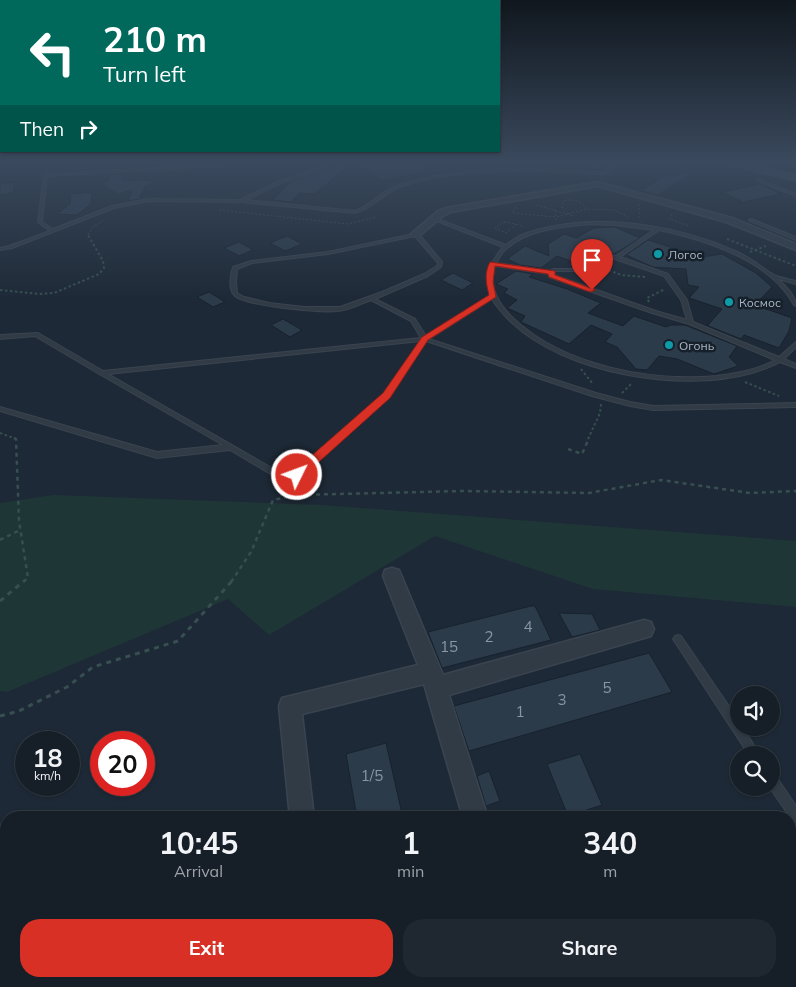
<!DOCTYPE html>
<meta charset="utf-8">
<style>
body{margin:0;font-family:Mulish,sans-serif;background:#1f2730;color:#f1f3f6;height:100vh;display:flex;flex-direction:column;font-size:19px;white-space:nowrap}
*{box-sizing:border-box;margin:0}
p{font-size:16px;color:#9ea2a8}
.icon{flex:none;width:28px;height:28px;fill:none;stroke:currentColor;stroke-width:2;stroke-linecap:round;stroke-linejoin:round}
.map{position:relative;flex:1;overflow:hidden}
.details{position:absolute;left:0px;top:811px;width:796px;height:176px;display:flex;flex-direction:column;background:#161f28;border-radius:20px 20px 0 0;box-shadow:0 1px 4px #0004,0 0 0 1px #353d45}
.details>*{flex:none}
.banner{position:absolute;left:0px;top:0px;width:500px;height:152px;box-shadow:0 1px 4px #0004,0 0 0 1px #353d45;background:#00695c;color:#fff;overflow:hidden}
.controls{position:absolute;left:730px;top:686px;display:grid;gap:10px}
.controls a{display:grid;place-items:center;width:50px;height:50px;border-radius:50%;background:#161f28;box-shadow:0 1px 4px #0004,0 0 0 1px #353d45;font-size:25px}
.speed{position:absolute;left:15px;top:731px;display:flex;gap:10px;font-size:25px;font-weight:700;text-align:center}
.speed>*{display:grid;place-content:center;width:65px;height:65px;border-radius:50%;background:#161f28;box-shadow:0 1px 4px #0004,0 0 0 1px #353d45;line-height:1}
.speed small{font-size:12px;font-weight:400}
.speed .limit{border:8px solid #d22;background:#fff;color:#111}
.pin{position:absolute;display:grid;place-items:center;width:42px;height:42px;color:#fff;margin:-51px -21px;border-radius:50% 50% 50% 0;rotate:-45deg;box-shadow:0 0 5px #0007}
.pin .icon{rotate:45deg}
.me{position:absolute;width:55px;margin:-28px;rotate:48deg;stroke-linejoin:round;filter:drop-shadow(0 0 4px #0008)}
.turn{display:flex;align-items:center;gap:18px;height:105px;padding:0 20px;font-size:22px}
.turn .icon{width:65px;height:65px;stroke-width:2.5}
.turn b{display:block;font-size:35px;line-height:42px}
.then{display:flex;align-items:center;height:48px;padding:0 20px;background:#0003;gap:10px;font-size:19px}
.eta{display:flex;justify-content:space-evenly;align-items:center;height:85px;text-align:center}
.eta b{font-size:30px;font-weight:700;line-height:35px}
.cta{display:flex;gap:10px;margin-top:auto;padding:10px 20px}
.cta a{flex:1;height:58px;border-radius:20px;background:#d93025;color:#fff;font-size:20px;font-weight:700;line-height:58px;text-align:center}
.cta a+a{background:#1f2730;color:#f1f3f6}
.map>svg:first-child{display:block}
.green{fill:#1f3637}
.building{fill:#2c3b4a;stroke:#18222d}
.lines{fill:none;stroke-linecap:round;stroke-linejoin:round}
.lane-casing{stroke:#3a4450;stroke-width:2}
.street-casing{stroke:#3a4450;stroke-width:3}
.secondary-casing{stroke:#3a4450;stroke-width:3}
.path-far3{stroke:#374f50;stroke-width:1;stroke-dasharray:2 2;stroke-linecap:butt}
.path-far2{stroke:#374f50;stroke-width:2;stroke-dasharray:2.5 2.5;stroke-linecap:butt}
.path-far1{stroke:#374f50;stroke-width:2.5;stroke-dasharray:4 4;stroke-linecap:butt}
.path{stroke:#374f50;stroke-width:3;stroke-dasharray:5 5;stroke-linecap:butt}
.lane{fill:#303b46;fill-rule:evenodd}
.street{fill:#303b46;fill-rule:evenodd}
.secondary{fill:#3e4a5a;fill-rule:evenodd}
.route{fill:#d93025;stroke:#8d1f18}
.culture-dot{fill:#0f9aa8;stroke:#16202b;stroke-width:2}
.labels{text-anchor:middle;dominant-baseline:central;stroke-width:5;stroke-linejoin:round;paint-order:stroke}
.far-poi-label{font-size:12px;fill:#aab6c4;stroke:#16202b;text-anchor:start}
.near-number-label{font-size:15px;fill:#8996a4}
</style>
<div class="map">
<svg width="796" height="987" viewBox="0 0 796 987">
<rect width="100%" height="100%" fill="#1d2936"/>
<polygon class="green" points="54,495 322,505 796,541 796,607 593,589 435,536 269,635 228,599 7,692 0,691 0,503"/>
<g class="building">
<polygon points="349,162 420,162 428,172 382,180 354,162 314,194 299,193 291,202 273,200 291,181"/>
<polygon points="693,172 658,195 641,191 662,177"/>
<polygon points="124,174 121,181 151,180 152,184 145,186 139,199 128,201 132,190 117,194 99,182 107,182 110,175"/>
<polygon points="15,182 13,193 0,195 0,184"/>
<polygon points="760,184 781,194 743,202 723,192"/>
<polygon points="92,192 91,204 77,215 57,214 70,204 71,194"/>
<polygon points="615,227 640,238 619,251 613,254 604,253 577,263 557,256 541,268 520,265 507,259 525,246 549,256 548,244 564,234 576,238 594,228"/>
<polygon points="287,236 302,244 285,251 270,243"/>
<polygon points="648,240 702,257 722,254 756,273 772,287 755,305 792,318 789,331 779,348 744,335 741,339 706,325 708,325 722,309 689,298 699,287 688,285 686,269 653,267 626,255"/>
<polygon points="239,242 253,250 239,256 224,248"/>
<polygon points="516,271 533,274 529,277 567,289 601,303 588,313 623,326 634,316 666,327 671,325 685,325 737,346 729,357 738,366 714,374 677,359 659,356 647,370 636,369 617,347 605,342 612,334 591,325 569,344 521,322 525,316 507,308 517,300 504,293 508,289 496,284"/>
<polygon points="453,273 473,283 462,290 441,280"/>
<polygon points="209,292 225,302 213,307 197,297"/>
<polygon points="283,319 302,330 290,337 271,325"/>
<polygon points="531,606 535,606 551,640 442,668 428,632"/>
<polygon points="559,613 592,614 600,630 572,637"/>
<polygon points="649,653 672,692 469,751 454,706"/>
<polygon points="386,743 403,818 357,818 346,754"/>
<polygon points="580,754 602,805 568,816 547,764"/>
<polygon points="489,771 500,801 486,806 477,776"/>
</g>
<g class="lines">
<defs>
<g id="lane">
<path d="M240,162h10l-37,5 -166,9 -5,46 11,7 59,-23 36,-7 92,1 39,-19 57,-19h5l-60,21 -35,17 109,11c17,-6 28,-22 46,-27 42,-13 97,-17 141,-15 21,1 41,3 62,3l3,-2 1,-8h4l-1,9 -7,3c-22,0 -44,-2 -65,-3 -45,-1 -92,2 -134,14 -18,5 -30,22 -50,28l-114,-11 -93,-1 -34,7 -102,40 -12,2v-2l9,-2 41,-15 -12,-9 6,-48 169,-9z"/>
<polygon points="595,162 599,162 598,167 595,166"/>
<polygon points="758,179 796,194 796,196 757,181"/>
<path d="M435,218l71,27c4,-3 8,-6 13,-9 11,-5 24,-8 36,-10 58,-11 127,1 180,25 7,3 14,7 20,11 6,4 13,10 19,13 7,3 15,4 22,6v3l-18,-5c7,7 18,16 18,27l-2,-1c-3,-5 -7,-11 -11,-16 -29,-34 -82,-50 -124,-59l-39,27 48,17 19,26 6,22 86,35 17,-15v5l-12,12 12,5v4l-16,-6c-9,5 -18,8 -28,11 -71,20 -186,1 -241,-51 -7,-7 -14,-14 -19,-23l-63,40 167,54 34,9 23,4 143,-3v4l-143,3 -23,-4 -38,-10 -166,-55 -37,56 -89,80 -12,4 -9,-2 -49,-29 -73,8 -157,-47v-4l157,45 66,-7 -122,-70 -66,-39 -35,3v-4l38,-2 65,38 318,-33 -10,-17 -40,-21c-11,4 -22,10 -33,11 -17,2 -92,-5 -103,-15 -7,-6 -5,-21 -2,-29l18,-6 77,-9 90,-19 24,29 -1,5 -13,9 -53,23 40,20 11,17 65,-41c-7,-21 -1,-32 12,-48l-69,-27 -1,-1zM590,224l24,1 40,5 -38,26 -6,-1 -31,14h-26l-3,2 -54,-8c3,-4 5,-10 9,-13 22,-21 56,-23 85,-26zM415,236l23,27 -1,3 -13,8 -42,18 -42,15h-36l-35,-4 -25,-6 -7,-4 -1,-11 1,-13 15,-6 76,-9zM612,258l52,18 17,24 6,20 -31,-9 -102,-36 1,-4h25zM495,266l54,8v3l103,36 37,11 86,36c-17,10 -38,13 -58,16 -66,6 -153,-10 -203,-57 -15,-14 -26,-32 -19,-53zM421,341l-36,54 -91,78 -6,2h-4l-176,-101z"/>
<polygon points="751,219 796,237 796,240 750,221 749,220"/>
<polygon points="678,635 681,636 739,721 739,728 743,728 760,755 749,755 675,642 673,639 675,636"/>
<polygon points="771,774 775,775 796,806 796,822 792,820 770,788 771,788"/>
</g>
<g id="street">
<polygon points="786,162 796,162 796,165 787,164"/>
<polygon points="598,182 732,218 796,244 796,250 726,222 598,186 451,212 444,215 419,236 413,236 411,234 438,211 446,208"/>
<polygon points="392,568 399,570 443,675 644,620 651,622 654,629 651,636 644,638 449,695 488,818 463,818 424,684 302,714 314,818 290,818 279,706 282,698 418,665 383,576 385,570"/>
<polygon points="141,981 171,981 169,987 138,987"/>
<rect x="305" y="981" width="30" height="6"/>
<polygon points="513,981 542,981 544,987 514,987"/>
</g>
<polygon id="secondary" points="725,162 742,162 796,175 796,181 726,164"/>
</defs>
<use href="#lane" class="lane-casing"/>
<use href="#street" class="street-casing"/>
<use href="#secondary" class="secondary-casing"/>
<g class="path-far3">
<polyline points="639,204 639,219"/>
<polyline points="536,205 574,216"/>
<polyline points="516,207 512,213 556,217 556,221"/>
<polyline points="219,210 348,224 376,217"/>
<polyline points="555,210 556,217 587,209"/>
<path d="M568,214l-6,-7 1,-6c10,-2 18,-1 24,8l27,1 14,7"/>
<polyline points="672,214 669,219 689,226"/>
<polygon points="504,222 516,224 506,233 495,228"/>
<polyline points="516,224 524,227"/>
<polyline points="88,235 94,226 103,221"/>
</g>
<g class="path-far2">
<polyline points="727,239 796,266"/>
<polyline points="750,252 766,246"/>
<polyline points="604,268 621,275 645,277"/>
<polyline points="0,290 39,294 54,293 99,274 104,268 103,261 88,235 89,233"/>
<polyline points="649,302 647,298 665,289"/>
<polyline points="581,369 593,384"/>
<polyline points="745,382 779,396"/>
<polyline points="622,393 632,383"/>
<polyline points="0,433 16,439"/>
<polyline points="588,439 600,413 601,404"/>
</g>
<g class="path-far1">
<polyline points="14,438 16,439 19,521 28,578 23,582"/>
<polyline points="568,449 582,454 589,438"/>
<polyline points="0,540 20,530"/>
<polyline points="231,582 251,552 273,500 297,495 463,491 589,493 661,480 750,493 796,491"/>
</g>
<g class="path">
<polyline points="0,601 24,581"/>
<polyline points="0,716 19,711 67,687 93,667 178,641 232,581"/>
</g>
<use href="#lane" class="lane"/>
<use href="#street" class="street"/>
<use href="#secondary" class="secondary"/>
</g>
<linearGradient id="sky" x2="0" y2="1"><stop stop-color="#10171e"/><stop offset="0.54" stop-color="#3a495d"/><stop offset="1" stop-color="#3a495d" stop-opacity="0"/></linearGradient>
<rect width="796" height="300" fill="url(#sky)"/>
<path class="route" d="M490,262l65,9v4l41,15 -6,2 -41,-15 -1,-3 -53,-8 -2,16 3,15 -68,43 -38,58 -89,80h-8l-2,-3 2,-3 90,-79 39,-56 67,-42c-3,-12 -5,-22 1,-33z"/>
<g class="culture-dot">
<circle cx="658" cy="254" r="5"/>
<circle cx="729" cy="302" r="5"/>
<circle cx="669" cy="345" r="5"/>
</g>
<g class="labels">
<g class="far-poi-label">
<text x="668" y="254">Логос</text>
<text x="739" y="302">Космос</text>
<text x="679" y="345">Огонь</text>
</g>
<g class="near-number-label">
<text x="528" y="626">4</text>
<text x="489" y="636">2</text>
<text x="449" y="646">15</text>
<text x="607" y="687">5</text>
<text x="562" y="699">3</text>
<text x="520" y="711">1</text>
<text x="372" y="775">1/5</text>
</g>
</g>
</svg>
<div class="controls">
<a><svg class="icon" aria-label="sound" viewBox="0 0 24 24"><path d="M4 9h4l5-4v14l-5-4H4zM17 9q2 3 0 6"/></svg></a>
<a><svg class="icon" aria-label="search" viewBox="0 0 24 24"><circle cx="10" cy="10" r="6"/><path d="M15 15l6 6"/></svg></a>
</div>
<div class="speed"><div>18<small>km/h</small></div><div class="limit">20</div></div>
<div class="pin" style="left:592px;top:290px;background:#d93025"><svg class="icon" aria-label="arrive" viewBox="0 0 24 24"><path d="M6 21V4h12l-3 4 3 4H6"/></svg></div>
<svg class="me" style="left:297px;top:475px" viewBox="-20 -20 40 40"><circle r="17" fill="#d93025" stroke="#fff" stroke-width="3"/><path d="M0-11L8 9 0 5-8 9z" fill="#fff"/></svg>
<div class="banner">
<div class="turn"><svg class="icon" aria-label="left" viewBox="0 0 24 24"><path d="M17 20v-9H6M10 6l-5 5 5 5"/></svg><div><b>210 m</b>Turn left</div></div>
<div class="then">Then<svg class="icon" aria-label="right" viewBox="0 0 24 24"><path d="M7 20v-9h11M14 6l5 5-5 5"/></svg></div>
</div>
<section class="details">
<div class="eta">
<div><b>10:45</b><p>Arrival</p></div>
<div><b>1</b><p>min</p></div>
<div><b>340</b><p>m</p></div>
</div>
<div class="cta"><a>Exit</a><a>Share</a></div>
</section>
</div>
